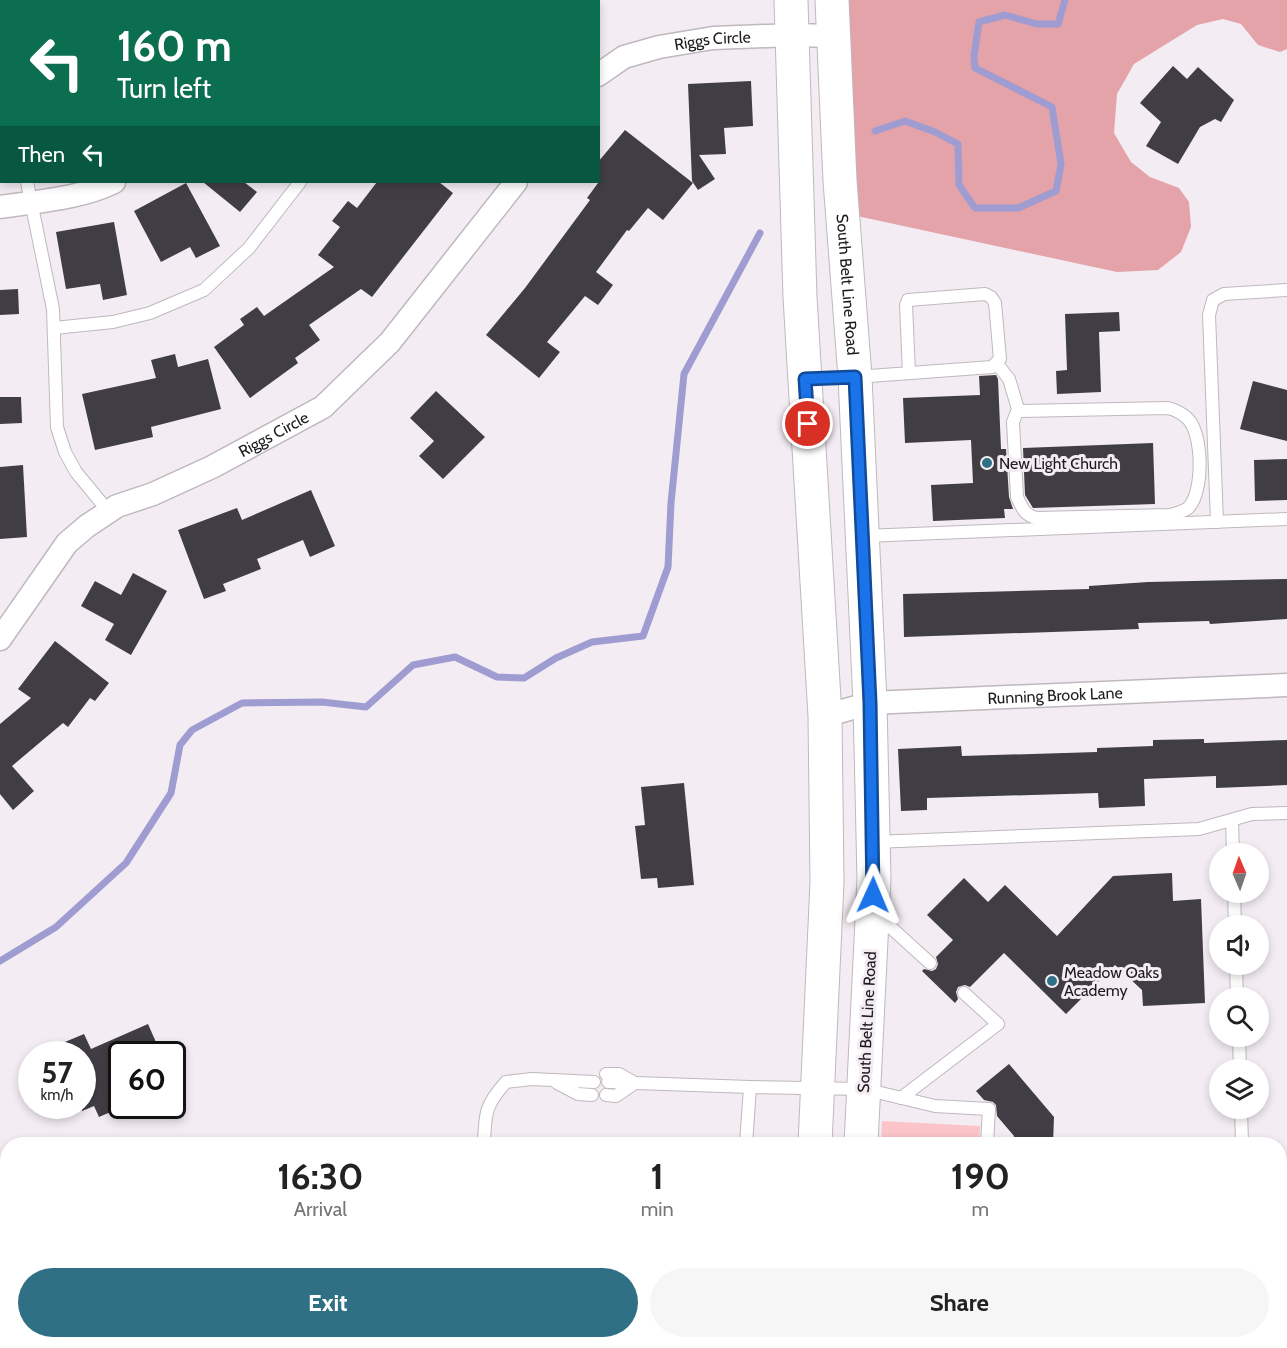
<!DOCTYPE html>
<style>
body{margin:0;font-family:Cabin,sans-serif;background:#f6f6f6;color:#222;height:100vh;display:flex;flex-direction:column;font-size:22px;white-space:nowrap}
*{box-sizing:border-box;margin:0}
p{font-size:20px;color:#767676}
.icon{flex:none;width:33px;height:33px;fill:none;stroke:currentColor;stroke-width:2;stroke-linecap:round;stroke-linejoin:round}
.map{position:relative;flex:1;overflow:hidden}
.panel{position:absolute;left:0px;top:1137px;width:1287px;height:212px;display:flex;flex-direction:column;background:#fff;border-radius:24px 24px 0 0;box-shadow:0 3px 9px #0003}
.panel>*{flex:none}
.guide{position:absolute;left:0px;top:0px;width:600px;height:183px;box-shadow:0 3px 9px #0003;background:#0b6e4f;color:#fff;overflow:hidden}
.needle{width:39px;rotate:358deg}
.controls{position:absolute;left:1209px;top:843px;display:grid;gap:12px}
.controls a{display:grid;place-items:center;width:60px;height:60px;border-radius:50%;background:#fff;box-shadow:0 3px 9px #0003;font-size:30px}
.speed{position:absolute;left:18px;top:1041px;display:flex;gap:12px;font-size:30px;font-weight:700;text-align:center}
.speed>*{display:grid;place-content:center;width:78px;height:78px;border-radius:50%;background:#fff;box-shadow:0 3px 9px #0003;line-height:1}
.speed small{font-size:15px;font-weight:400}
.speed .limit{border:3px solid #111;border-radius:9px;background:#fff;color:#111}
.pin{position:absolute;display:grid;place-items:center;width:51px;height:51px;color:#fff;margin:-26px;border:3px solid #fff;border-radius:50%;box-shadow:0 2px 6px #0007}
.me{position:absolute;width:66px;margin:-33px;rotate:1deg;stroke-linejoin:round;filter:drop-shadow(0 0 4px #0008)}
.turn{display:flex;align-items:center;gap:21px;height:126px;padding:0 18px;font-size:27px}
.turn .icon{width:78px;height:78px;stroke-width:2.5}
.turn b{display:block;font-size:42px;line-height:51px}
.then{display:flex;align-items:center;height:57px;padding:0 18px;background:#0003;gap:12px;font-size:22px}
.eta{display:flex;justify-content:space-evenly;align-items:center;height:102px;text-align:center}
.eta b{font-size:36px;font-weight:700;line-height:42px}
.primary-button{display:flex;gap:12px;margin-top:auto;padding:12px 18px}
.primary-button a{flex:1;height:69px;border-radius:36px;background:#307084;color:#fff;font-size:24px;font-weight:700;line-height:69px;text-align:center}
.primary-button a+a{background:#f6f6f6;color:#222}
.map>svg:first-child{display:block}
.green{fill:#fbc4c9}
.forest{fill:#e3a3a9}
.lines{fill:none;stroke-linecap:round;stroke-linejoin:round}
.stream{stroke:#9e9cd1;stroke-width:7}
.building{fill:#403d44}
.lane-casing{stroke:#bfb8be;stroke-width:14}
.street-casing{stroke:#bfb8be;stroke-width:25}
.primary-casing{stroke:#bfb8be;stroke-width:35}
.lane{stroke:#fff;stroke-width:12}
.street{stroke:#fff;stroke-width:22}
.primary{stroke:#fff;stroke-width:33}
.route-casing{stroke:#114b97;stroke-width:15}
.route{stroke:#1a73e8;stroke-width:10}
.poi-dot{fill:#307084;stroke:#f4ecf3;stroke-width:2}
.labels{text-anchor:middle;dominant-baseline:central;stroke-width:6;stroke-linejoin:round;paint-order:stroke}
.street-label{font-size:16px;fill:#1e1b1d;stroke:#f4ecf3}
.poi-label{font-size:16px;fill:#1e1b1d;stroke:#f4ecf3;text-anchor:start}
</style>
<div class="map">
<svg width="1287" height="1348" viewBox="0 0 1287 1348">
<rect width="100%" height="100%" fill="#f4ecf3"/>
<polygon class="green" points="882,1121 980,1126 979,1144 881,1144"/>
<polygon class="forest" points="846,0 1287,0 1287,49 1280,52 1258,45 1241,24 1223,19 1197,25 1134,64 1117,94 1114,133 1131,162 1150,177 1179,188 1189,202 1191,227 1181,252 1158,270 1117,272 857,216"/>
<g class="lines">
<g class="stream">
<polyline points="875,131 905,121 935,132 958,144 959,185 975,208 1018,208 1056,191 1061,164 1052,107 975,68 974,56 979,22 1005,15 1037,24 1058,24 1065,0"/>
<polyline points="0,961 56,927 126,863 171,793 180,745 192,730 242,703 322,702 366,707 413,665 455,657 497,677 524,678 556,658 592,642 643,636 668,567 671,503 684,374 760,233"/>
</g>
</g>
<g class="building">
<polygon points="1173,66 1187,79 1198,67 1234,100 1221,122 1215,119 1200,127 1178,164 1146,146 1161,122 1140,103"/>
<polygon points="751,81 753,126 724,128 726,154 699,155 715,179 698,190 692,181 688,84"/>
<polygon points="625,130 693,183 663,220 648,208 629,231 627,230 596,272 613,285 598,305 585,296 547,342 560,352 539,378 486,335 525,288 590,200 587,198 598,183 598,162"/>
<polygon points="203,182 244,182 257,192 240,212"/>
<polygon points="377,182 439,182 453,193 372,297 361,289 309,325 320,340 295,358 298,363 250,398 214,347 244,325 240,319 257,307 264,316 334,267 318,255 340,227 332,221 348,201 357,208"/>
<polygon points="186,183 220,246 196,258 190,247 161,262 134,211"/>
<polygon points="114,222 127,295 103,300 100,284 66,289 56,232"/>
<polygon points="18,289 19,314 0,315 0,290"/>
<polygon points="1119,312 1120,331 1099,332 1101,392 1057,394 1056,371 1067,370 1065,314"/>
<polygon points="175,354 178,367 208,359 221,409 151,427 153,437 95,450 82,394 156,378 151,360"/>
<polygon points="996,375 998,379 1001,449 1006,449 1009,497 1013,509 1004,509 1005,518 933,521 931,485 973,483 971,440 905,443 903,398 980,395 979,376"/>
<polygon points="1253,381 1287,390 1287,441 1240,429"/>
<polygon points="436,391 485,437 443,479 419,456 434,441 410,418"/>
<polygon points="0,397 21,397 22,423 0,424"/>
<polygon points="1153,443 1155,504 1033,508 1025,495 1023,448"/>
<polygon points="1287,459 1287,500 1255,501 1254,460"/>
<polygon points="23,465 27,537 0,539 0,467"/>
<polygon points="311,490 335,546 310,557 303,540 257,559 261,569 223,584 226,591 204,599 178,530 237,508 242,520"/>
<polygon points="133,573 167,591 131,655 105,640 114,624 81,606 95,581 121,595"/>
<polygon points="1287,579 1287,619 1210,624 1209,621 1138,623 1139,629 904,637 903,594 1089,589 1089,586 1148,582"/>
<polygon points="55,641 109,683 95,701 90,698 68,727 63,723 12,766 34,791 13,810 0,794 0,724 31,698 18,689"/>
<polygon points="1204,739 1204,743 1287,740 1287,785 1216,788 1216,776 1144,779 1145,806 1099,808 1098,793 927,798 927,810 901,811 898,749 961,746 962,756 1097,752 1097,748 1153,746 1153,740"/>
<polygon points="684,783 694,885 658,888 657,878 641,879 635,826 645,825 641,787"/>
<polygon points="1172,873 1173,901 1201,899 1205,1003 1143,1006 1142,990 1115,965 1066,1014 1004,953 970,987 965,985 958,987 956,992 958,999 955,1003 922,971 924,969 932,971 936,969 938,964 936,957 953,940 927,915 964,878 988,902 1005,885 1057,936 1113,876"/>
<polygon points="148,1024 159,1049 145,1054 122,1054 122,1107 99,1117 94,1106 82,1111 82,1054 36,1054 84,1034 91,1049"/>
<polygon points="1009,1064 1054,1117 1053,1144 1013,1144 1014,1136 997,1116 996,1105 993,1102 984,1100 976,1091"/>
</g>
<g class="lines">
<defs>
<g id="lane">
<polyline points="45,2 47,0"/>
<polyline points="439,2 440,0"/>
<polyline points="0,29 2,36"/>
<polyline points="27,182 53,309 57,427 65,452 76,472 109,512"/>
<polyline points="54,328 113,322 150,313 204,290 249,248 300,182"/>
<path d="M997,364l12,15 9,30 3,2 147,-3c8,2 14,5 20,11 15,15 16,74 0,89 -5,4 -11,5 -18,7l-133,3c-12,-2 -15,-10 -20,-21l-4,-75 5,-13"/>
<polyline points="856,377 992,367 1000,359 995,303 991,297 985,294 908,300 906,305 909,373"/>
<polyline points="1217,522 1209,315 1213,300 1224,294 1287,290"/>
<polyline points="864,536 1287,519"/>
<polyline points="1232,820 1233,854"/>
<polyline points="874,842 1199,829 1252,814 1287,813"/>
<polyline points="1234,892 1235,926"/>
<polyline points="877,915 930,963"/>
<polyline points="1236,964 1237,998"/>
<polyline points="1239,1036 1240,1070"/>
<polyline points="606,1074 619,1074 635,1083 616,1096 606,1095"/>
<polyline points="608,1082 750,1087"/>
<polyline points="557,1083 578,1094 592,1095"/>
<polyline points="901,1098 998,1024 964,993"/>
<polyline points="1241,1108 1242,1144"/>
<path d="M484,1144c1,-30 1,-39 22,-62l26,-3 62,3"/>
<polyline points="746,1144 750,1087 864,1089 935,1106 989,1109 987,1144"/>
<polyline points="347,1341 354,1348"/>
<polyline points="1248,1341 1248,1348"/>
<polyline points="85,1348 86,1341"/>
<polyline points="169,1348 170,1341"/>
<polyline points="215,1348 216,1341"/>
<polyline points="298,1348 299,1341"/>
<polyline points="457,1348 474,1341"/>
<polyline points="739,1348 739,1341"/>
</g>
<g id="street">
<polyline points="264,2 265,0"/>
<path id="s1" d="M598,75l26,-18 35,-10 54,-9 79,-3 41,1"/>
<path d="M0,207c39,-6 79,-8 114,-25"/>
<path id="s2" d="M0,639l67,-96 20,-17 30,-20 36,-12 59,-27 111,-60 67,-65 126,-160"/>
<path id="s3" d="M825,716l45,-13 417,-18"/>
</g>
<g id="primary">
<polyline points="791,0 800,297 825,716 827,882 815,1144"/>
<path id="s4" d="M832,0l8,181 15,196 15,326 4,176 -13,265"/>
<polyline points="823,1341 832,1347 840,1348"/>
</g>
</defs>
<use href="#lane" class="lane-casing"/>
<use href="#street" class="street-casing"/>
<use href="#primary" class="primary-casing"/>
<use href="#lane" class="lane"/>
<use href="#street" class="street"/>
<use href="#primary" class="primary"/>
</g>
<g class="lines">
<defs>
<polyline id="route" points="808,424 805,379 855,377 870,703 873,895"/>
</defs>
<use href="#route" class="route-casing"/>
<use href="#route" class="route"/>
</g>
<g class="poi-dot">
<circle cx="987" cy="463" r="6"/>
<circle cx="1052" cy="981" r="6"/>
</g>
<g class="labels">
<g class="street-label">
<text stroke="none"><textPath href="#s1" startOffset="122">Riggs Circle</textPath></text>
<text stroke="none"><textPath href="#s4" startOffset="285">South Belt Line Road</textPath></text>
<text stroke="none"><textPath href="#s2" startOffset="352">Riggs Circle</textPath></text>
<text stroke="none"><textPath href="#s3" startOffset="232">Running Brook Lane</textPath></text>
<text transform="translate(867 1022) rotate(-87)">South Belt Line Road</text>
</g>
<g class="poi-label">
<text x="999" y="463">New Light Church</text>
<text x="1064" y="972">Meadow Oaks<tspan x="1064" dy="18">Academy</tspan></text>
</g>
</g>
</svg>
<div class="controls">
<a><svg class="needle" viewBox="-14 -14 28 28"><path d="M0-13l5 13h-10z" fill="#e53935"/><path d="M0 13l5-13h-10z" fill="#767676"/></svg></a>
<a><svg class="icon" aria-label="sound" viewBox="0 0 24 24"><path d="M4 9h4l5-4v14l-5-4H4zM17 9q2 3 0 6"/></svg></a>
<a><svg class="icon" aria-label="search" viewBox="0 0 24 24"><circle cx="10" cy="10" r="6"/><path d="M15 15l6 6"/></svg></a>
<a><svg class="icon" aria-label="layers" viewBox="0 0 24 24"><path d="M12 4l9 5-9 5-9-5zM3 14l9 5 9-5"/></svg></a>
</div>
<div class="speed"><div>57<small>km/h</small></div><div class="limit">60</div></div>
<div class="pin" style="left:808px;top:424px;background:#d93025"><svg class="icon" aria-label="arrive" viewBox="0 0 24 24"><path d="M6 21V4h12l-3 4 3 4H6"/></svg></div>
<svg class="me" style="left:873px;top:895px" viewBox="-20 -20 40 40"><path d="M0-17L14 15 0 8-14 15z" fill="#1a73e8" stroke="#fff" stroke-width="4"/></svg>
<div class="guide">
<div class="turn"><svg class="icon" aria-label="left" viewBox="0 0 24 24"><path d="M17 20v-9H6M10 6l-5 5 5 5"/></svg><div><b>160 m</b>Turn left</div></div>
<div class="then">Then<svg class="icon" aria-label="left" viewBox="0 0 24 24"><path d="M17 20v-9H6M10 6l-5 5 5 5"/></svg></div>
</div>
<section class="panel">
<div class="eta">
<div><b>16:30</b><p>Arrival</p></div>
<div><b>1</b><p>min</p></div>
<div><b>190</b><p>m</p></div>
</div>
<div class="primary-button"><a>Exit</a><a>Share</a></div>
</section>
</div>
